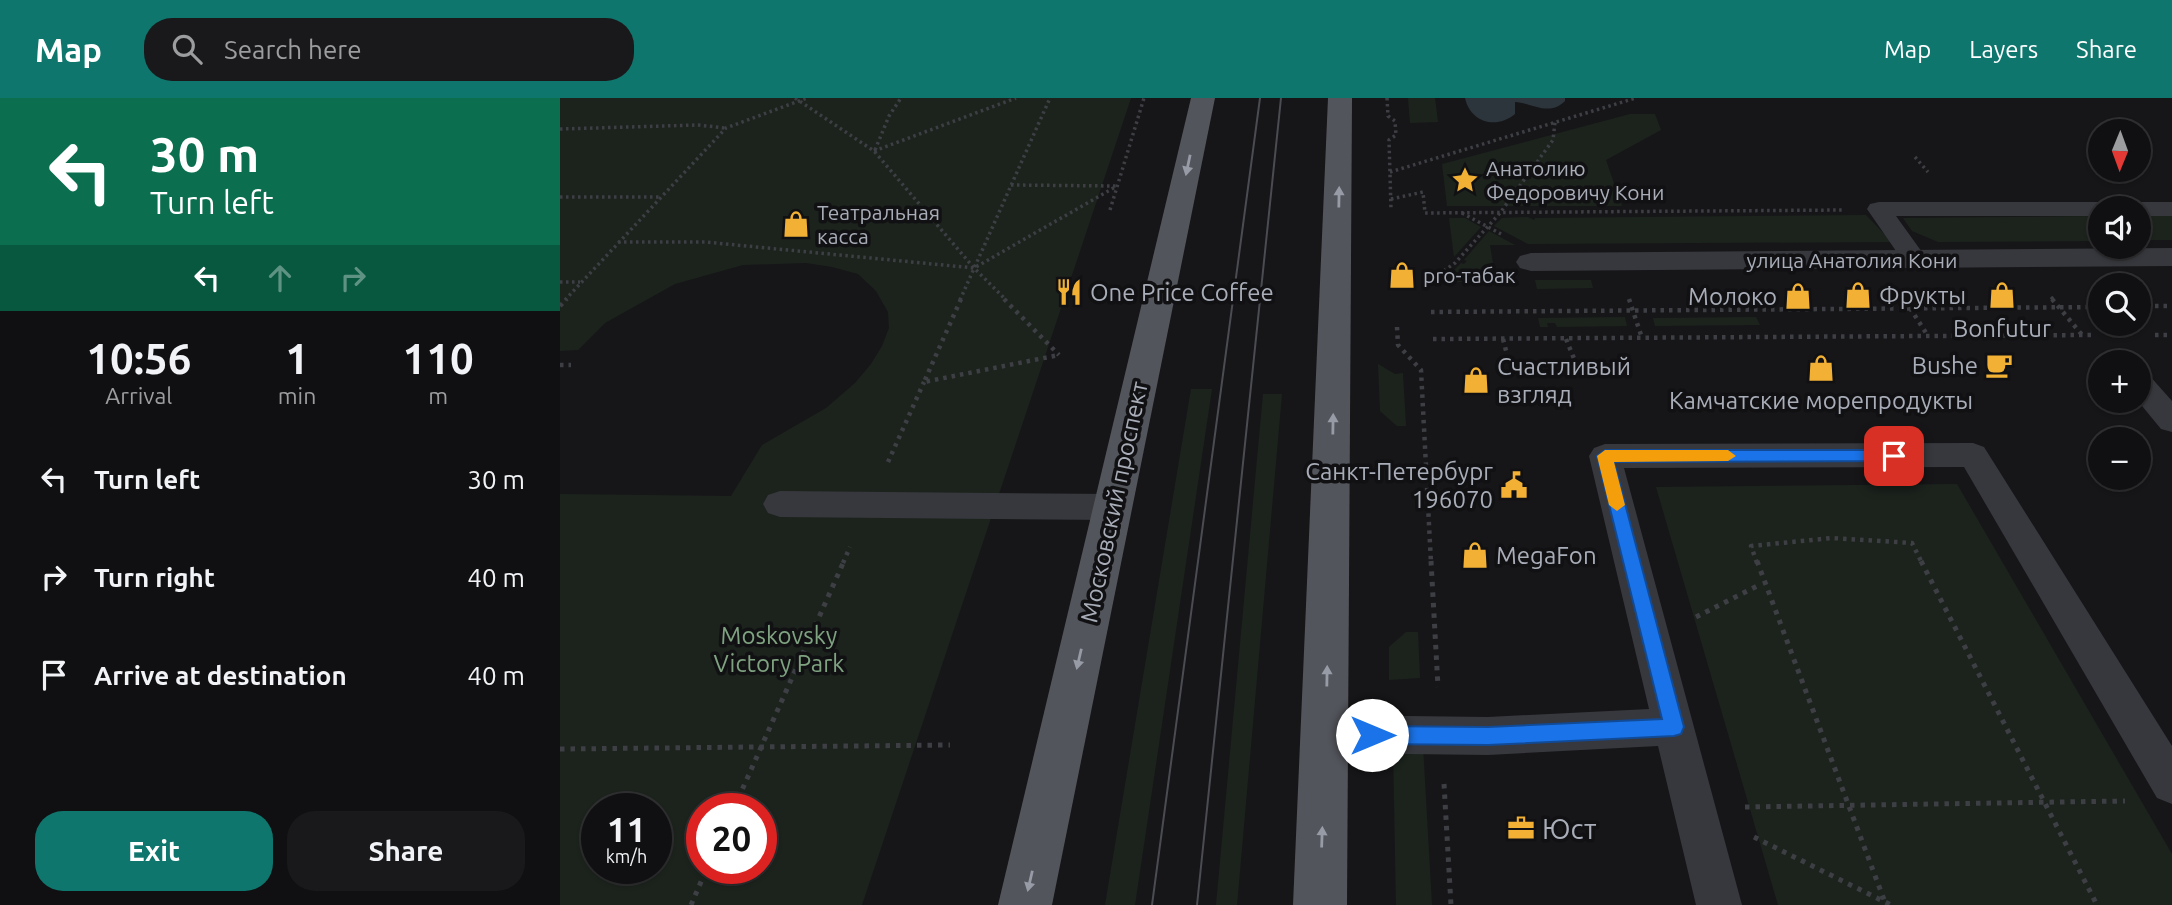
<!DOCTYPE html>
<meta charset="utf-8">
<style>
body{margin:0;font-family:Ubuntu,sans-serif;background:#19191b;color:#f1f3f6;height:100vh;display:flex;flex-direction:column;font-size:26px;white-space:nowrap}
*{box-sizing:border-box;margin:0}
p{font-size:23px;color:#9c9d9f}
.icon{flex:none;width:38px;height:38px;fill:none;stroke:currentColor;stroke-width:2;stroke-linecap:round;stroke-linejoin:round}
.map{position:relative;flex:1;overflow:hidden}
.panel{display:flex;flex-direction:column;background:#101012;width:560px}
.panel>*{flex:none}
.top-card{background:#0b6e4f;color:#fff;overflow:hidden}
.needle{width:46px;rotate:181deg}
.controls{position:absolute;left:1528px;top:21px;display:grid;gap:14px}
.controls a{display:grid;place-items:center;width:63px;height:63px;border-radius:50%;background:#101012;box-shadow:0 2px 5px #0004,0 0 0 2px #303032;font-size:35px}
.speed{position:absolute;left:21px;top:695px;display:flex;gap:14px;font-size:35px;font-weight:700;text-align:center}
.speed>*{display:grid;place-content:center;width:91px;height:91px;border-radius:50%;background:#101012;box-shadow:0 2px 5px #0004,0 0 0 2px #303032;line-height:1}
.speed small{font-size:18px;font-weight:400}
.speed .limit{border:10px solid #d22;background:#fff;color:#111}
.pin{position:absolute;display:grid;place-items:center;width:60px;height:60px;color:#fff;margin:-30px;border-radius:14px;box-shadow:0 4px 10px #0006}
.me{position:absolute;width:77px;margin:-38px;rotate:90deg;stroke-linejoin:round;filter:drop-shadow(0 0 5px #0008)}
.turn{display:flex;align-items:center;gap:24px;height:147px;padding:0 35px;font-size:32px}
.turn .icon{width:91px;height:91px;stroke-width:2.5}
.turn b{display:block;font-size:49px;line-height:60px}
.lanes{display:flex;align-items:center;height:66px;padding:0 35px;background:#0003;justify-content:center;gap:35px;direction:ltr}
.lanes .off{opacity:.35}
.eta{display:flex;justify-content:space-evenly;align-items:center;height:119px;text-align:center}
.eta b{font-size:42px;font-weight:600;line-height:49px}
.action{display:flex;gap:14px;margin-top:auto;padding:14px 35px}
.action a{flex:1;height:80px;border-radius:28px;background:#0f766e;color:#fff;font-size:28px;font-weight:600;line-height:80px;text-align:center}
.action a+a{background:#19191b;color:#f1f3f6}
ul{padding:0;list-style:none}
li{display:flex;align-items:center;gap:21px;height:98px;padding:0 35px}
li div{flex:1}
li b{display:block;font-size:26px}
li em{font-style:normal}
header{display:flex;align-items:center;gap:42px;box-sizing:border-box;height:98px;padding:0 35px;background:#0f766e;color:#fff}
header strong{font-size:33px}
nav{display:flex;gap:38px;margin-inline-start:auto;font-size:24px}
.search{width:490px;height:63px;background:#19191b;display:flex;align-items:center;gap:18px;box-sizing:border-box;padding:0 24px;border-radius:28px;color:#9c9d9f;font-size:26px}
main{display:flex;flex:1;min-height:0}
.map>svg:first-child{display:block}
.green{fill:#1c231d;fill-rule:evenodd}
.water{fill:#2c353c}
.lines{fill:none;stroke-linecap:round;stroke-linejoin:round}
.path-far2{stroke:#3d3f44;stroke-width:3.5;stroke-dasharray:2.5 3.5;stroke-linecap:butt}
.path-far1{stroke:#3d3f44;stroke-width:4.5;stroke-dasharray:3.5 5;stroke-linecap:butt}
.path{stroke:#3d3f44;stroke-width:5;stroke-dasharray:4.5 6;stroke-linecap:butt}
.lane{fill:#37383d;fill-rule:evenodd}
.street{fill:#37383d;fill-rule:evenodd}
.primary{fill:#53555c;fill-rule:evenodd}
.tram{stroke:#4a4c52;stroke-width:2}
.oneway{fill:#979ba6}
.route{fill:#1a73e8;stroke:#114b97;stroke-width:2}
.slow{fill:#f59e0b}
.labels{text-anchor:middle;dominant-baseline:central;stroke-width:7;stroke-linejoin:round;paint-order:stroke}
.far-poi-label{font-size:21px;fill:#a8adb8;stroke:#111113;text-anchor:start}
.far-street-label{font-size:21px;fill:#a8adb8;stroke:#111113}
.poi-label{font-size:24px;fill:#a8adb8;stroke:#111113;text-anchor:start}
.street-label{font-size:24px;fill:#a8adb8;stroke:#111113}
.park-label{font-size:24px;fill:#7fa381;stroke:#111113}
.near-poi-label{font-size:28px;fill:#a8adb8;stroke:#111113;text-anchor:start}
</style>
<header>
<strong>Map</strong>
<div class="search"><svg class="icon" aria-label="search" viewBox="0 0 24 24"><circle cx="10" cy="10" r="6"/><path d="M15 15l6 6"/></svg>Search here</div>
<nav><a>Map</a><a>Layers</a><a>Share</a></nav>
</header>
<main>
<section class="panel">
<div class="top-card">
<div class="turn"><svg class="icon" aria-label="left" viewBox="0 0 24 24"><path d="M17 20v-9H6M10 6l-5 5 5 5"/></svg><div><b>30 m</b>Turn left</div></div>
<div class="lanes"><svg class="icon" aria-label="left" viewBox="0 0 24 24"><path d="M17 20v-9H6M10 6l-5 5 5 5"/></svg><svg class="icon off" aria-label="ahead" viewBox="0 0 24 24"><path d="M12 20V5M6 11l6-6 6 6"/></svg><svg class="icon off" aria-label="right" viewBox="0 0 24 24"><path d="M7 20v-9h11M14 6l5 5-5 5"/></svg></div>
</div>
<div class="eta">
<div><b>10:56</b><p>Arrival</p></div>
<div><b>1</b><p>min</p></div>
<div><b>110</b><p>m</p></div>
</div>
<ul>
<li><svg class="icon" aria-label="left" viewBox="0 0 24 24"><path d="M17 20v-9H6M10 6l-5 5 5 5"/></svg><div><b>Turn left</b></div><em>30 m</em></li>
<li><svg class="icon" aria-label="right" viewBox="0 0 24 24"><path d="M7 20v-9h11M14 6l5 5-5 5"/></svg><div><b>Turn right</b></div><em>40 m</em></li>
<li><svg class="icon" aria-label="arrive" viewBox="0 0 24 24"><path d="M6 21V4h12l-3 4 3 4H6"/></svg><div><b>Arrive at destination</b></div><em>40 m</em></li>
</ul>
<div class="action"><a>Exit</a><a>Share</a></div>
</section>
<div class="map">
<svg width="1612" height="807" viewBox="0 0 1612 807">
<rect width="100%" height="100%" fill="#161618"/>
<g class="green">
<path d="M0,0h571l-269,807h-302v-411l171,2 31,-51 64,-37 29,-25 16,-19 11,-18 7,-18 -1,-16 -12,-21 -18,-17 -26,-7 -26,-4 -63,2 -68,19 -70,39 -27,27 -18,1zM37,710h59v60h-59zM142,710h59v60h-59z"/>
<polygon points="848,0 875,0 878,24 850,25"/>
<polygon points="1070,16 1095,16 1101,32 1046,62 1062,108 887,108 882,66"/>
<polygon points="1306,117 1332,144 968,146 934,128 942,120 968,119 974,122 975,120"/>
<polygon points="1612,117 1612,142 1579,142 1578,118"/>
<polygon points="1540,118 1540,143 1378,144 1352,133 1343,120"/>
<polygon points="889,120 905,120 921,129 894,159"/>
<polygon points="929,133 955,147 930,147 936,183 897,184 895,171 901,165 904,166 907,163 904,162"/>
<polygon points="975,182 1031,182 1033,190 977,191"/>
<polygon points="1065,219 1067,228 997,229 995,225 987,225 988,229 980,229 978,220"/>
<polygon points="1196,219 1200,227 1095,228 1093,220"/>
<polygon points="818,266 835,276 843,275 846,328 837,328 820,313"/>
<polygon points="631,291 652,291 575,807 545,807"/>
<polygon points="703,296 722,296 677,807 656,807"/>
<polygon points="1397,386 1612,756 1612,807 1218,807 1096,389"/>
<polygon points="846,534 858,534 860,580 829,582 829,549"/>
<polygon points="833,648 863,648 872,807 836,807"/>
</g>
<path class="water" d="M905,0h100v3c-16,16 -32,2 -50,1v12c-19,16 -45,8 -50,-16z"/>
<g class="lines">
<g class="path-far2">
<polyline points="235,0 314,53 414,170 446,202"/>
<polyline points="827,0 828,18 835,23 836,37 829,42 831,111"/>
<polyline points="0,31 138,27 165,30"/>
<polyline points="315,52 329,18 341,0"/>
<polyline points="314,53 456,0"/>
<polyline points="1355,59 1368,74"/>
<polyline points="830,74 1076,0"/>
<polyline points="451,87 556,88"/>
<polyline points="0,99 101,99"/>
<polyline points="831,101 863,94 865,115 1283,112"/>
<polyline points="550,112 584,0"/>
<polyline points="902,115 941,136"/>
<polyline points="58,144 145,144 414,170 557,88"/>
<polyline points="869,183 895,165 940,115 993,42 995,24"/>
<polyline points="0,184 20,184"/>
<polyline points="1491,199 1494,202"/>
<polyline points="5,202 166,30 247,0"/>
<polyline points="400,202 490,0"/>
</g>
<g class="path-far1">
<polyline points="401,201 364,284 499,257"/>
<polyline points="444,201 499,257"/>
<polyline points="1069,201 1082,240"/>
<polyline points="1492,201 1523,238"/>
<polyline points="0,208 7,201"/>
<polyline points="1578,208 1612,208"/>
<polyline points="1350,210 1368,238"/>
<polyline points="871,214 1540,209"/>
<polyline points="837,229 838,247 861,272 871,465"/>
<polyline points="1595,237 1612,237"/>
<polyline points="873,241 1531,237"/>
<polyline points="943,241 949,264"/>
<polyline points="1006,241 1015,263"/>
<polyline points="0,267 11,267"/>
<polyline points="328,364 364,284"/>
<polyline points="283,465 290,449"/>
<polyline points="1197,465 1191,448 1272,440 1352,445 1362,465"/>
</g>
<g class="path">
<polyline points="871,463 878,589"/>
<polyline points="1197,463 1326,807"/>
<polyline points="1361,463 1537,807"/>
<polyline points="1136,519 1199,487"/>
<polyline points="0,651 390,647"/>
<polyline points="884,686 891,807"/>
<polyline points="1185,709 1565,703"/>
<polyline points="174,710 284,463"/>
<polyline points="1194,739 1331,807"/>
<polyline points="131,807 147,770"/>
</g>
<g class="lane">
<polygon points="1319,104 1540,104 1549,106 1552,110 1540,110 1540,118 1336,118 1367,161 1363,166 1354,169 1345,166 1307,111 1310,106"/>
<polygon points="1578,104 1612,104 1612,118 1578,118 1578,110 1566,110 1569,106"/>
<polygon points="1561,252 1571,255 1577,264 1548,264 1551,255"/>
<polygon points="1578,273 1588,276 1612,303 1612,334 1601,331 1578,303"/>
<polygon points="1413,345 1424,349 1612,648 1612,706 1597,700 1404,369 1064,370 1182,807 1136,807 1098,648 928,657 766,655 752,649 746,636 752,623 766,617 928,619 1089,611 1029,358 1034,350 1045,346"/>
<polygon points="220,393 553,396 565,400 570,409 565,418 553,422 220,419 208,415 203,406 208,397"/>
</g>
<polygon class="street" points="1612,150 1612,168 971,173 960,170 956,164 960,158 971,155"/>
<g class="primary">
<polygon points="631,0 655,0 492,807 438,807"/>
<polygon points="768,0 792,0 787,807 733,807"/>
</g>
<g class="tram">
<polyline points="592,807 700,0"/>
<polyline points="637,807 721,0"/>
</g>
</g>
<defs><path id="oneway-solid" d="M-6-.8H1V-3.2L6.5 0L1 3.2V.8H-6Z" transform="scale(1.75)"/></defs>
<g class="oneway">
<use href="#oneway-solid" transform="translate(628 67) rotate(102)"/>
<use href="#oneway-solid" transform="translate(779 99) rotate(-89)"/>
<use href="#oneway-solid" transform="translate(773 326) rotate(-89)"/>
<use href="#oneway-solid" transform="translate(519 561) rotate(103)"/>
<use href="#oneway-solid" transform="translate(767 578) rotate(-89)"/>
<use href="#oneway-solid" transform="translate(762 739) rotate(-88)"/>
<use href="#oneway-solid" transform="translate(470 783) rotate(103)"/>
</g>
<polygon class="route" points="1045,352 1334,352 1341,358 1334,363 1054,364 1124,629 1121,636 1114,638 928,647 812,646 805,643 802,637 805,630 812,628 928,629 1102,621 1037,358"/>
<polygon class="slow" points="1045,352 1168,352 1176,358 1168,363 1054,364 1065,407 1057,413 1049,407 1037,358"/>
<defs>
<symbol id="sight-bare" viewBox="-9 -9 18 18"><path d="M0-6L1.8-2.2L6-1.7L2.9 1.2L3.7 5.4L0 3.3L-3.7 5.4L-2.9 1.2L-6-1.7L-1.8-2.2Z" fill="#f2b134" stroke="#111113" stroke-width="2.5" paint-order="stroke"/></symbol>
<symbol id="shop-bare" viewBox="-9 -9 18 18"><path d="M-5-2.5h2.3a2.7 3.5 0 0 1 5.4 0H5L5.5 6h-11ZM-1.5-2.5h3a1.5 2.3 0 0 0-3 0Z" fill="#f2b134" stroke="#111113" stroke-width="2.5" paint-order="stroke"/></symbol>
<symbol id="restaurant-bare" viewBox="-9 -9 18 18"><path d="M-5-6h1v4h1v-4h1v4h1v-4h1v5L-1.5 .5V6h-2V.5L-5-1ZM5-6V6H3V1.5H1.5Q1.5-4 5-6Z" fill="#f2b134" stroke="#111113" stroke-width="2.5" paint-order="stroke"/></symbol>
<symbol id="cafe-bare" viewBox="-9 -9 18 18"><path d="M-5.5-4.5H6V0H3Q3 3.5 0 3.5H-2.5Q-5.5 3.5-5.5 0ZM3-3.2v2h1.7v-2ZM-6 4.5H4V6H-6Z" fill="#f2b134" stroke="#111113" stroke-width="2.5" paint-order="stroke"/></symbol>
<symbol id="civic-bare" viewBox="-9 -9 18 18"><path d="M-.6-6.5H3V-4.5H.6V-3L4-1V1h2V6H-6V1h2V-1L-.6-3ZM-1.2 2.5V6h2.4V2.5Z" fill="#f2b134" stroke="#111113" stroke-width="2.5" paint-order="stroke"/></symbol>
<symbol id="office-bare" viewBox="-9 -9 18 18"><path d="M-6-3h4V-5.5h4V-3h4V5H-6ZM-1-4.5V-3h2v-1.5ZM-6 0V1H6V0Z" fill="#f2b134" stroke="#111113" stroke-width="2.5" paint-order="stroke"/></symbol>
</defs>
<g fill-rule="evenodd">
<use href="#sight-bare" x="886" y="63" width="38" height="38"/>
<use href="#shop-bare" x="217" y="107" width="38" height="38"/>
<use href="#shop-bare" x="823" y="158" width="38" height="38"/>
<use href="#restaurant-bare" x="490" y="175" width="38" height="38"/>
<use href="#shop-bare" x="1279" y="178" width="38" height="38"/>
<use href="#shop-bare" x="1423" y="178" width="38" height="38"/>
<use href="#shop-bare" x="1219" y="179" width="38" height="38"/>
<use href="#cafe-bare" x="1420" y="248" width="38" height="38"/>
<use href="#shop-bare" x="1242" y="251" width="38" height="38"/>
<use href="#shop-bare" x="897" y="263" width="38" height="38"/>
<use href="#civic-bare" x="935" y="368" width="38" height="38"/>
<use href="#shop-bare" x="896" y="438" width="38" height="38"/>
<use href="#office-bare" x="942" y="711" width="38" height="38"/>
</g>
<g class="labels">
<g class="far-poi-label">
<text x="926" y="70">Анатолию<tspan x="926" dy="24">Федоровичу Кони</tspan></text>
<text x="257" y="114">Театральная<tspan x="257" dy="24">касса</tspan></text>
<text x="863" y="177">pro-табак</text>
</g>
<g class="far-street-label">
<text x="1292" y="162">улица Анатолия Кони</text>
</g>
<g class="poi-label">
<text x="530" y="194">One Price Coffee</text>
<text x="1319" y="197">Фрукты</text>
<text x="1217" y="198" text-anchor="end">Молоко</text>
<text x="1442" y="230" text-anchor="middle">Bonfutur</text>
<text x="1418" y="267" text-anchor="end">Bushe</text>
<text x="937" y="268">Счастливый<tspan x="937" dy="28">взгляд</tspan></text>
<text x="1261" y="302" text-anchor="middle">Камчатские мoрепродукты</text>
<text x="933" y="373" text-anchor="end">Санкт-Петербург<tspan x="933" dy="28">196070</tspan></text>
<text x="936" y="457">MegaFon</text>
</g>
<g class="street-label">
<text transform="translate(554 404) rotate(-78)">Московский проспект</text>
</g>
<g class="park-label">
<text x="219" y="537">Moskovsky<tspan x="219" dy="28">Victory Park</tspan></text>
</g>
<g class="near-poi-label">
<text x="982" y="730">Юст</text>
</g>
</g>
</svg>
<div class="controls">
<a><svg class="needle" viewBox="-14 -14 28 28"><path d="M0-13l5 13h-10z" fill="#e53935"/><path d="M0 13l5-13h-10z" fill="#9c9d9f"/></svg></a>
<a><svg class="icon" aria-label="sound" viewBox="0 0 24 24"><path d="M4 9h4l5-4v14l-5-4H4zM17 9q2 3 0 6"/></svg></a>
<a><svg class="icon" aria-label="search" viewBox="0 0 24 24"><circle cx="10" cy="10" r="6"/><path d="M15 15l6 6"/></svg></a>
<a>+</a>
<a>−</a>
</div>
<div class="speed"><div>11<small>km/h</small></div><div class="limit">20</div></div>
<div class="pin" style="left:1334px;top:358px;background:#d93025"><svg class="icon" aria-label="arrive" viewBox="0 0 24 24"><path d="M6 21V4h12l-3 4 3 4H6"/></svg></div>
<svg class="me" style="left:812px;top:637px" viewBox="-20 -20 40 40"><circle r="19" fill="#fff"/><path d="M0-13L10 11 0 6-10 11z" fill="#1a73e8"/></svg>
</div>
</main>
